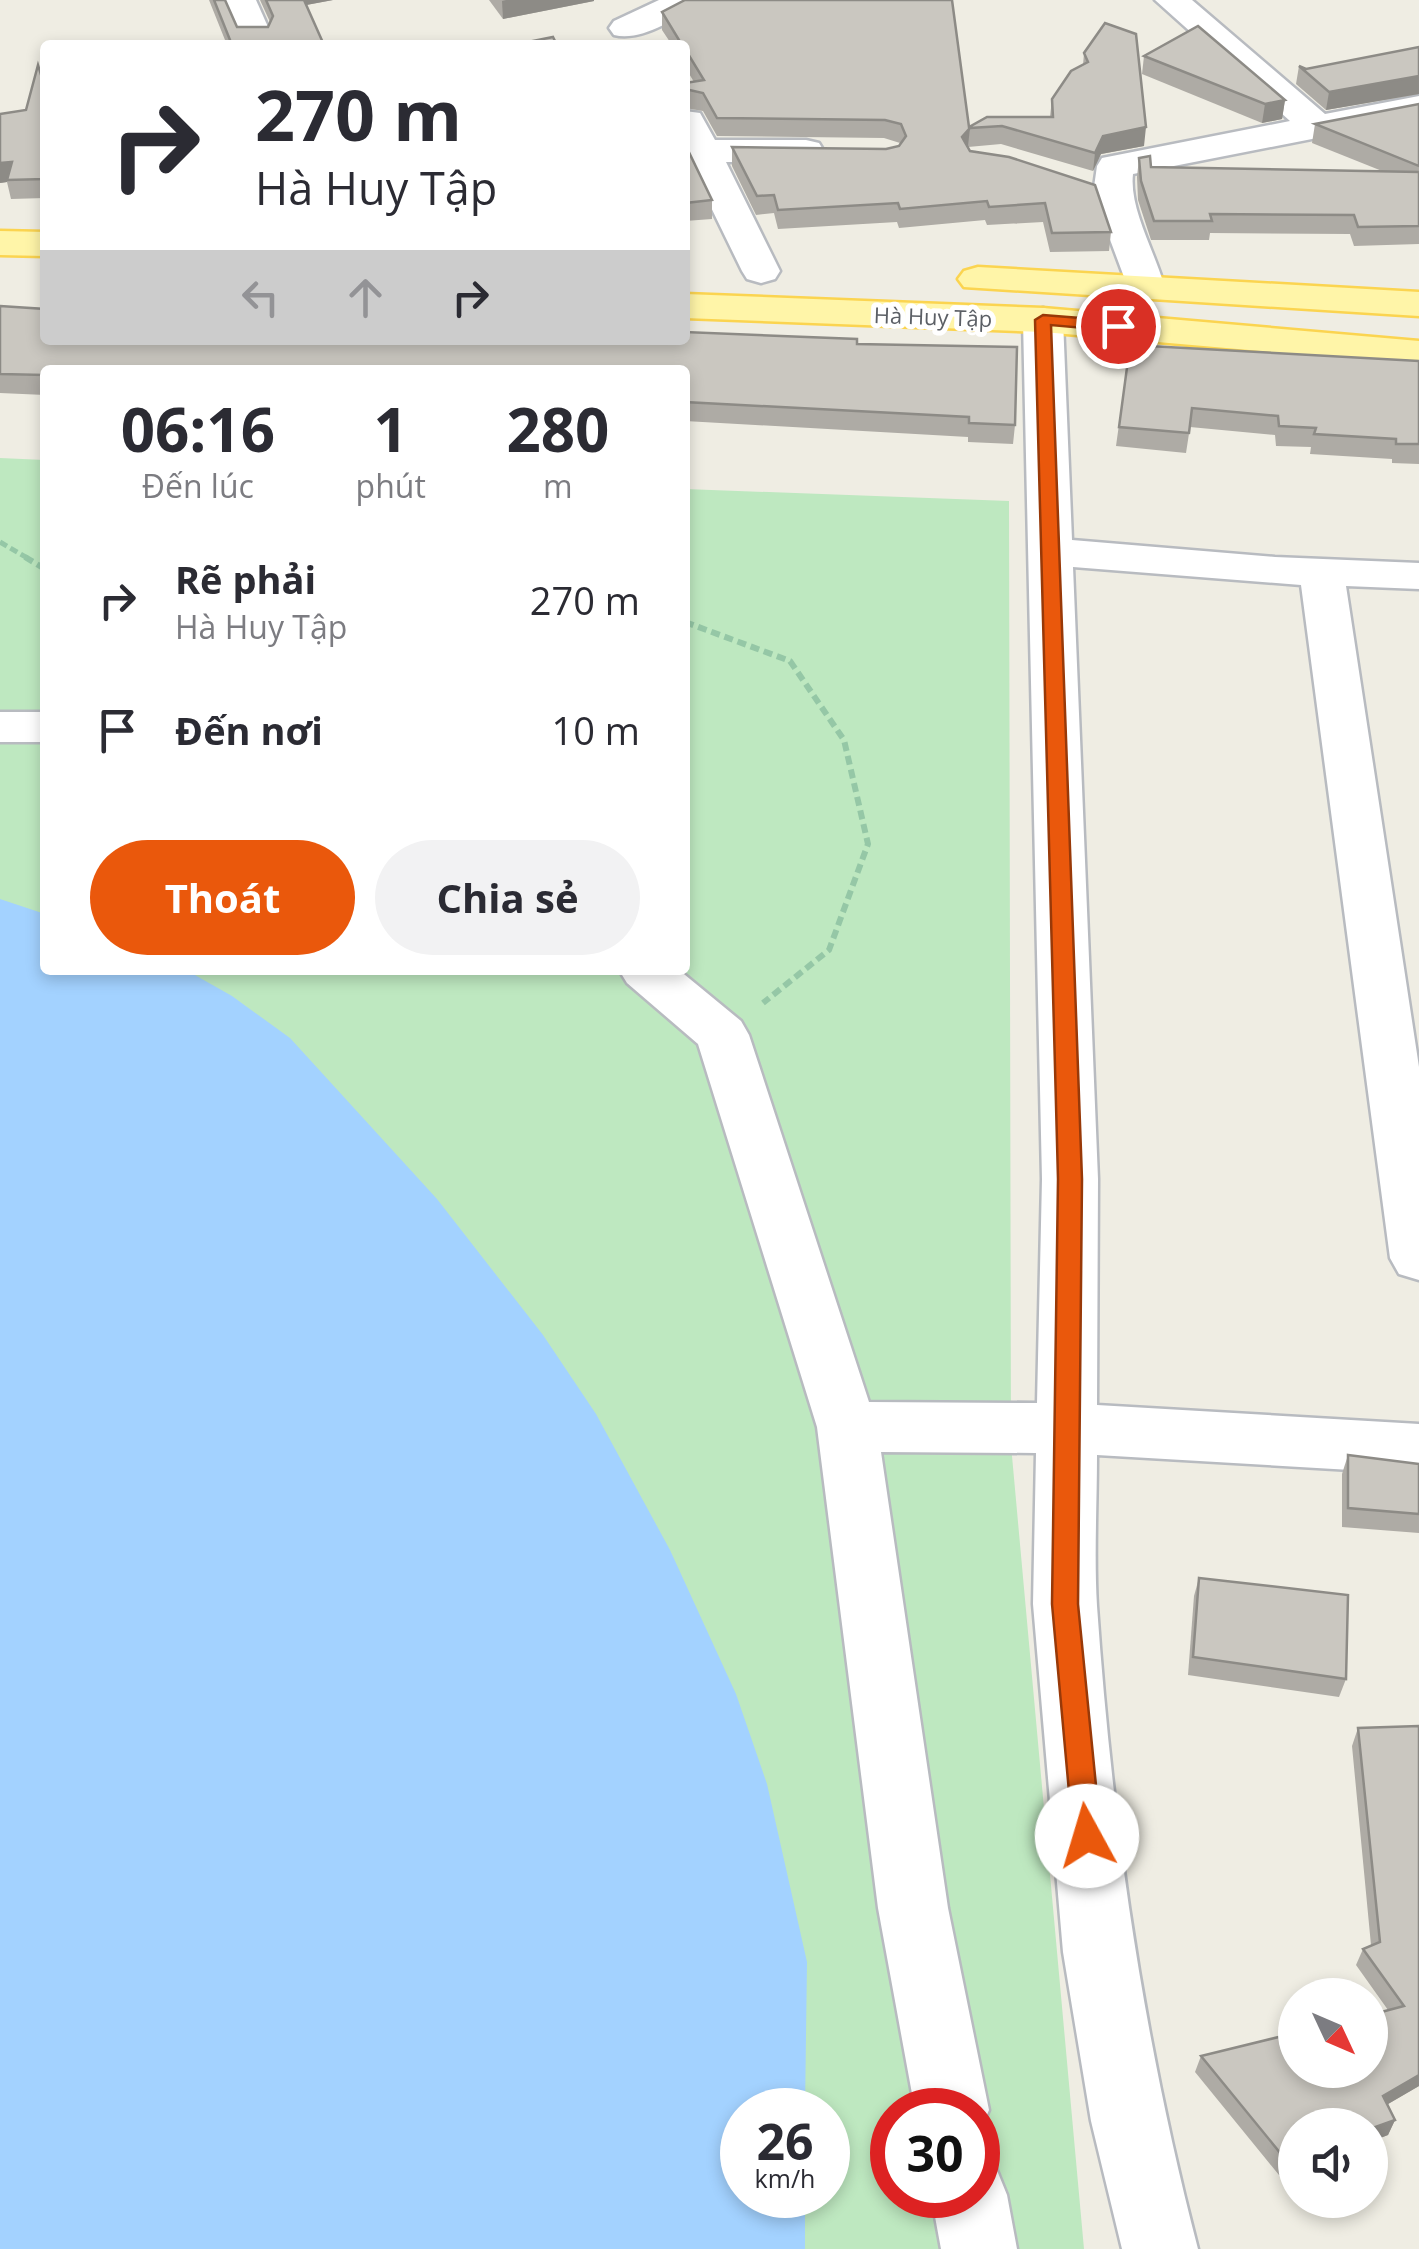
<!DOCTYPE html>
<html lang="vi">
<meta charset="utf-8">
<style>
body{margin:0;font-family:"Open Sans",sans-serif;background:#f2f2f3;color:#2b2b33;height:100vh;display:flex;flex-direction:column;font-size:38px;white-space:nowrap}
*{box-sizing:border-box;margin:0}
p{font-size:32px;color:#7c7c81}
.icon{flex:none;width:55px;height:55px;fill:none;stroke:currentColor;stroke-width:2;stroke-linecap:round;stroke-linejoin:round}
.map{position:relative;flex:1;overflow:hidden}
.panel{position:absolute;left:40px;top:365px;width:650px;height:610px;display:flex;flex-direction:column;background:#fff;border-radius:10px;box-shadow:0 5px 15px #0003}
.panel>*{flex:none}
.hud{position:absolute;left:40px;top:40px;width:650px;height:305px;border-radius:10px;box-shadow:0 5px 15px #0003;background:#fff;color:#2b2b33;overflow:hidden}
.needle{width:65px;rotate:134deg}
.buttons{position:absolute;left:1278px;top:1978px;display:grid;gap:20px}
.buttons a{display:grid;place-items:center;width:110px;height:110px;border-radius:50%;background:#fff;box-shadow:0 5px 15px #0003;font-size:50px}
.speed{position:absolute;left:720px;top:2088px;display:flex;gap:20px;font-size:50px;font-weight:700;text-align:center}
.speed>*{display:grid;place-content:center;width:130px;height:130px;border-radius:50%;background:#fff;box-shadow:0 5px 15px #0003;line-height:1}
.speed small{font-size:25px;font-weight:400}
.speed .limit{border:15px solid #d22;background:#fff;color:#111}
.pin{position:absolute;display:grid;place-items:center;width:85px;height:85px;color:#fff;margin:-42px;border:5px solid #fff;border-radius:50%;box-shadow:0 2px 10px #0007}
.me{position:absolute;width:110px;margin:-55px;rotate:354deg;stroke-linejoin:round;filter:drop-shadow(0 0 8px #0008)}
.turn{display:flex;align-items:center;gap:35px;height:210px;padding:0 50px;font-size:45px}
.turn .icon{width:130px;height:130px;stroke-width:2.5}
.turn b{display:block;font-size:70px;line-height:85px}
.lanes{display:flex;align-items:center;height:95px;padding:0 50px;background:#0003;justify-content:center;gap:50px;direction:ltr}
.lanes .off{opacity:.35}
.eta{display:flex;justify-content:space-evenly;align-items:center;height:170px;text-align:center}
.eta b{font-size:60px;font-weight:700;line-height:70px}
.button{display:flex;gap:20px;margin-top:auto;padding:20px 50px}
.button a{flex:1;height:115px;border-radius:60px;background:#ea580c;color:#fff;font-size:40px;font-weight:700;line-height:115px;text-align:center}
.button a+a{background:#f2f2f3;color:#2b2b33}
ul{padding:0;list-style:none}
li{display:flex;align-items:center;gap:30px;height:130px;padding:0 50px}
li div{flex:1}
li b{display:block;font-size:38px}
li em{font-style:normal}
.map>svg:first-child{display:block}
.green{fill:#bee8c0;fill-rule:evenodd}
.water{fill:#a3d2ff}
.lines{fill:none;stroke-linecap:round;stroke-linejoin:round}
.minor-casing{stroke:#b8bbc0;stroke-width:5}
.major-casing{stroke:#fbd450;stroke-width:5}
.path-far1{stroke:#95c7a6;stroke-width:5;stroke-dasharray:8 4;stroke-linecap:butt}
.path{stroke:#95c7a6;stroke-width:6;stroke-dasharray:9 5;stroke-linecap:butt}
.minor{fill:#fff;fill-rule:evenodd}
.major{fill:#fff5a8;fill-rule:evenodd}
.wall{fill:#aeaba5}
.shaded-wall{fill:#8d8b86}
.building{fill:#cac7c0;stroke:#8d8b86;stroke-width:2.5}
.route{fill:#ea580c;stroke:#983908;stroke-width:2.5}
.labels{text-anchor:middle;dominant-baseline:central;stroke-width:10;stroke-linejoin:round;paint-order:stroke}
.far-street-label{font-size:22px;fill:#5b5f65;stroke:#fff}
</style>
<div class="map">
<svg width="1419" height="2249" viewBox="0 0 1419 2249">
<rect width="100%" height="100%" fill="#efede3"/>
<path class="green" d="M0,458l45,2v510h640v-481l324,12 2,944 73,804h-1084zM742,2110h86v85h-86zM892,2110h86v85h-86z"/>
<polygon class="water" points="0,899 45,914 45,970 186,970 232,996 290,1038 437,1199 543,1335 596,1414 670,1550 736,1694 767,1784 807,1962 805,2110 742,2110 742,2195 805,2195 805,2249 0,2249"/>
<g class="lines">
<defs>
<g id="minor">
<polygon points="222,0 256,0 272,36 267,43 243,43"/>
<path d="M659,0h44l-5,7c-25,12 -57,35 -84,28l-5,-7 5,-7z"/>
<path d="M1155,0h37l133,114 94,-18v22l-286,56c-4,34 21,76 31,111l-6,8 -14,4 -14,-4 -37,-99 4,-28 5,-8 188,-37z"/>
<polygon points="685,111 700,113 715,140 806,140 819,143 824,151 819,159 806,162 726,162 780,271 775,279 761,283 747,279 742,271 685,154"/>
<path d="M1043,308l14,4 6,8 9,220 203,17 144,6v26l-73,-3 73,481v213l-20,-6 -9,-16 -89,-673 -228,-18 25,612 -1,226 322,19v50l-322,-19c0,50 -3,101 0,151 15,218 46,432 101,643h-76l-31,-128 -28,-169 -30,-348 3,-151 -155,-1 67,456 41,202 -11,26v-26h-63l-37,-202 -61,-481 -119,-383 -71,-61 -8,-13h60l62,51 8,14 120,367 168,1 5,-224 -19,-859 6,-8z"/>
<rect x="0" y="712" width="45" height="30"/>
<polygon points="978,2161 996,2168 1007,2195 1017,2249 941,2249 931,2195 978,2195"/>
</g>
<g id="major">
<polygon points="0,231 45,232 45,256 0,255"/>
<polygon points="978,267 1419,292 1419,316 964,287 958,279 964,271"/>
<polygon points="685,294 1043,308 1419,341 1419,365 1043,332 685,318"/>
</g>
</defs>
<use href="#minor" class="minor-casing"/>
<use href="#major" class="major-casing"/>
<polyline class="path-far1" points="0,542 29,559"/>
<g class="path">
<polyline points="25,557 45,569"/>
<polyline points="685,622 790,661 844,740 868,844 829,950 763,1003"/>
</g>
<use href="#minor" class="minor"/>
<use href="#major" class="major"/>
</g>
<g class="wall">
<polygon points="209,0 225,0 237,27 268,27 270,22 260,0 333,0 306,5 324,45 227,45"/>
<polygon points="489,0 594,0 594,1 503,19"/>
<polygon points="662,12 969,127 1050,117 1052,99 1083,65 1084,53 1144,146 1101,154 1093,171 1001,144 968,147 970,151 1111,232 1109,251 1050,252 1043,222 987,225 985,220 899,228 897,222 778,229 774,213 756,215 732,166 732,147 886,149 899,146 900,143 884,138 717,136 703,111 685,108 685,83 694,82 685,67 685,45 672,45 662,30"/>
<polygon points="1419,47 1419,94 1326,110 1296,84 1299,66 1306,69"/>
<polygon points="1144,56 1285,100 1282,119 1262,123 1142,74"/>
<polygon points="45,88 45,198 11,199 7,182 0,183 26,110"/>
<polygon points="1419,104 1419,244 1354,246 1350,234 1210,233 1209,240 1151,240 1138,200 1137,177 1139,158 1151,167 1382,171 1312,143 1315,124"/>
<polygon points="685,144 712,200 712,219 685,221"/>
<polygon points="0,306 45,340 857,344 1015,425 1013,444 968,442 968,437 685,421 685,370 45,370 45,395 0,393"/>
<polygon points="1130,345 1419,361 1419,464 1392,463 1392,459 1310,454 1311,447 1276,446 1275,435 1190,427 1186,453 1116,446"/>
<polygon points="1348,1455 1419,1464 1419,1533 1342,1527 1342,1474"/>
<polygon points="1199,1578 1346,1679 1339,1697 1188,1675 1194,1596"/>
<polygon points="1358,1728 1419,2086 1388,2104 1395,2120 1388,2135 1279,2175 1195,2072 1201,2056 1388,2010 1356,1965 1363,1949 1371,1945 1352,1746"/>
</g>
<g class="shaded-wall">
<polygon points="300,0 333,0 301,6"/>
<polygon points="506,0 594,0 594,1 503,19 502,1"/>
<polygon points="1419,76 1419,94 1326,110 1329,92"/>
<polygon points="1285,100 1282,119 1262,123 1265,104"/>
<polygon points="1146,127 1144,146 1101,154 1093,171 1095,153 1103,136"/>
<polygon points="970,128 968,146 961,156 962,137"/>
<polygon points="12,162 7,182 0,183 0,163"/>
<polygon points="1419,2075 1419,2086 1376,2111 1383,2096"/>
<polygon points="1395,2120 1388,2135 1370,2142 1370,2129"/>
<polygon points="1295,2157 1295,2169 1279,2175 1286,2160"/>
</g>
<g class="building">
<polygon points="214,0 225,0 237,27 268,27 273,16 266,0 304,0 324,45 232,45"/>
<polygon points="685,0 952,0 969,127 987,117 1053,117 1052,99 1071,71 1088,62 1084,53 1105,23 1136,34 1146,127 1103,136 1095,153 1002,126 970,128 962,137 970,151 1009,157 1095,185 1111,232 1052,233 1045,203 989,207 987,201 900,209 898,203 778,210 774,195 757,196 732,147 886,149 899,146 906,136 901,124 885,120 717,118 703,93 685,89 685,83 704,80 685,49 685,45 682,45 662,12"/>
<polygon points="1198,26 1285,100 1265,104 1144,56"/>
<polygon points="553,37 557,45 513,45"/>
<polygon points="1419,47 1419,76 1329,92 1299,66 1306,69"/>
<polygon points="38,65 45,88 45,179 7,180 12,162 0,163 0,114 26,110"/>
<polygon points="1419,104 1419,166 1315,124"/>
<polygon points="685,144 712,200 685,203"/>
<polygon points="1150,156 1151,167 1419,172 1419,226 1358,227 1354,215 1210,214 1212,221 1154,221 1141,181 1139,158"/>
<polygon points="0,306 45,309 45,340 558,341 558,340 685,340 685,332 857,339 857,344 1017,347 1015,425 969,423 969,417 685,402 685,370 45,370 45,375 0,374"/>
<polygon points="1130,345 1419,361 1419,444 1396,444 1396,439 1314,434 1316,428 1279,426 1278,416 1192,408 1189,433 1119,427"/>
<polygon points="1348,1455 1419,1464 1419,1514 1348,1508"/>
<polygon points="1199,1578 1348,1595 1346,1679 1193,1657"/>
<polygon points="1419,1726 1419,2075 1383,2096 1395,2120 1370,2129 1370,2125 1295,2125 1295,2157 1286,2160 1201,2056 1295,2033 1295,2070 1370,2070 1370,2015 1404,2006 1363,1949 1380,1942 1358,1728"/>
</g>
<polygon class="route" points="1043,315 1118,321 1127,326 1118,331 1051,325 1082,1179 1078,1604 1101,1836 1097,1845 1087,1849 1077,1845 1073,1836 1052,1604 1058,1179 1035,320"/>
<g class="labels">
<g class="far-street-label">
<text transform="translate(933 316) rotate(2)">Hà Huy Tập</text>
</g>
</g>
</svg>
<div class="buttons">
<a><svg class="needle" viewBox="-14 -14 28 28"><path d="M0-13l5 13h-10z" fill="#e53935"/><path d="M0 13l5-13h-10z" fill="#7c7c81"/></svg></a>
<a><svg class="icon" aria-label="sound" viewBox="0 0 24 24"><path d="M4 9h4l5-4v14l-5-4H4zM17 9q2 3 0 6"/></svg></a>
</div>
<div class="speed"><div>26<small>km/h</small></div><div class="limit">30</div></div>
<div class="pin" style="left:1118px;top:326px;background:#d93025"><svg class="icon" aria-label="arrive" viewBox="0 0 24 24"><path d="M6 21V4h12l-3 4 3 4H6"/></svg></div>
<svg class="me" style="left:1087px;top:1836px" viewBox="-20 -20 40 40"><circle r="19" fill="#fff"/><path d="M0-13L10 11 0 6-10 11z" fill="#ea580c"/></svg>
<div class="hud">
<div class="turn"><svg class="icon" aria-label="right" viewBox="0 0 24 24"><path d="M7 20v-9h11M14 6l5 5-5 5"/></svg><div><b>270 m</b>Hà Huy Tập</div></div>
<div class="lanes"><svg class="icon off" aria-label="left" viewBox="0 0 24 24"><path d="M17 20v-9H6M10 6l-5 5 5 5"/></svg><svg class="icon off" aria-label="ahead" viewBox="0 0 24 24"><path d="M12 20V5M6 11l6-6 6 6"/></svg><svg class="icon" aria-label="right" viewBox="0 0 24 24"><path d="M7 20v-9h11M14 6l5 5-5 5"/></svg></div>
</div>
<section class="panel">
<div class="eta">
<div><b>06:16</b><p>Đến lúc</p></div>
<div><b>1</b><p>phút</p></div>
<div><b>280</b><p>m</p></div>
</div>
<ul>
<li><svg class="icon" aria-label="right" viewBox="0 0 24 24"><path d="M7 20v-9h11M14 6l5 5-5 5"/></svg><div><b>Rẽ phải</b><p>Hà Huy Tập</p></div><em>270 m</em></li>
<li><svg class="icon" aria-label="arrive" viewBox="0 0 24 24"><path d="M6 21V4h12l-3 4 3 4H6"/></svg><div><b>Đến nơi</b></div><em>10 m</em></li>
</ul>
<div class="button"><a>Thoát</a><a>Chia sẻ</a></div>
</section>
</div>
